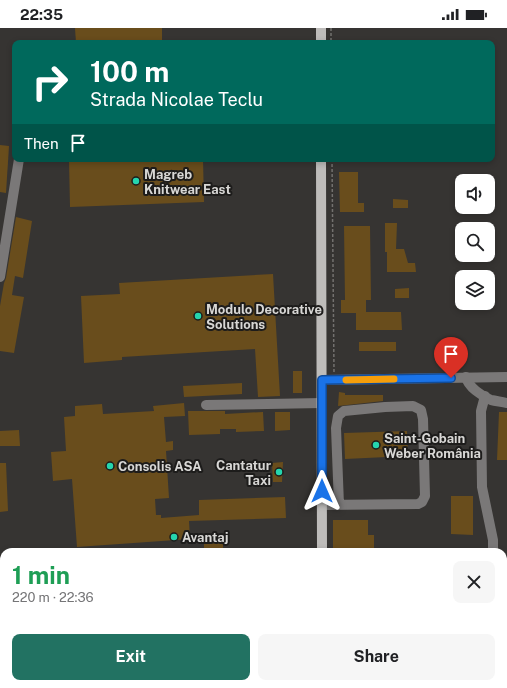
<!DOCTYPE html>
<meta charset="utf-8">
<style>
body{margin:0;font-family:"Public Sans",sans-serif;background:#f6f6f6;color:#202124;height:100vh;display:flex;flex-direction:column;font-size:15px;white-space:nowrap}
*{box-sizing:border-box;margin:0}
p{font-size:13px;color:#757577}
.icon{flex:none;width:22px;height:22px;fill:none;stroke:currentColor;stroke-width:2;stroke-linecap:round;stroke-linejoin:round}
.map{position:relative;flex:1;overflow:hidden}
.panel{position:absolute;left:0px;top:520px;width:507px;height:140px;display:flex;flex-direction:column;background:#fff;border-radius:12px 12px 0 0;box-shadow:0 2px 6px #0003}
.panel>*{flex:none}
.top-card{position:absolute;left:12px;top:12px;width:483px;height:122px;border-radius:8px;box-shadow:0 2px 6px #0003;background:#00695c;color:#fff;overflow:hidden}
.buttons{position:absolute;left:455px;top:146px;display:grid;gap:8px}
.buttons a{display:grid;place-items:center;width:40px;height:40px;border-radius:8px;background:#fff;box-shadow:0 2px 6px #0003;font-size:20px}
.pin{position:absolute;display:grid;place-items:center;width:34px;height:34px;color:#fff;margin:-41px -17px;border-radius:50% 50% 50% 0;rotate:-45deg;box-shadow:0 0 4px #0007}
.pin .icon{rotate:45deg}
.me{position:absolute;width:44px;margin:-22px;rotate:0deg;stroke-linejoin:round;filter:drop-shadow(0 0 3px #0008)}
.turn{display:flex;align-items:center;gap:14px;height:84px;padding:0 12px;font-size:18px}
.turn .icon{width:52px;height:52px;stroke-width:2.5}
.turn b{display:block;font-size:28px;line-height:34px}
.then{display:flex;align-items:center;height:38px;padding:0 12px;background:#0003;gap:8px;font-size:15px}
.round{display:grid;place-items:center;flex:none;width:42px;height:42px;border-radius:8px;background:#f6f6f6}
.summary{display:flex;align-items:center;justify-content:space-between;height:68px;padding:0 12px}
h1{font-size:24px;font-weight:700;line-height:30px;color:#1e9e55}
.cta{display:flex;gap:8px;margin-top:auto;padding:8px 12px}
.cta a{flex:1;height:46px;border-radius:8px;background:#227262;color:#fff;font-size:16px;font-weight:700;line-height:46px;text-align:center}
.cta a+a{background:#f6f6f6;color:#202124}
.status{display:flex;justify-content:space-between;align-items:center;height:28px;padding:0 20px;background:#fff;direction:ltr}
.status svg{height:11px;fill:currentColor}
.map>svg:first-child{display:block}
.building{fill:#694d1c}
.lines{fill:none;stroke-linecap:round;stroke-linejoin:round}
.path{stroke:#73716f;stroke-width:1.5;stroke-dasharray:3 2;stroke-linecap:butt}
.minor{stroke:#7a7878;stroke-width:10}
.major{stroke:#bebcba;stroke-width:10}
.route-casing{stroke:#114b97;stroke-width:10}
.route{stroke:#1a73e8;stroke-width:7}
.slow{stroke:#f59e0b;stroke-width:7}
.poi-dot{fill:#25d5ae;stroke:#1d1c1b;stroke-width:1.5}
.labels{text-anchor:middle;dominant-baseline:central;stroke-width:4;stroke-linejoin:round;paint-order:stroke}
.poi-label{font-size:13px;font-weight:bold;fill:#d8d7d5;stroke:#1d1c1b;text-anchor:start}
</style>
<div class="status"><b>22:35</b><svg viewBox="0 0 49 12"><path d="M0 12V9h3v3zM5 12V6h3v6zM10 12V3h3v9zM15 12V0h3v12zM26 1h20v11H26zM47 4h2v5h-2z"/></svg></div>
<div class="map">
<svg width="507" height="660" viewBox="0 0 507 660">
<rect width="100%" height="100%" fill="#363432"/>
<g class="building">
<polygon points="75,0 162,0 162,15 76,15"/>
<polygon points="0,117 9,118 6,165 0,164"/>
<polygon points="69,131 203,131 204,174 70,179"/>
<polygon points="339,144 358,144 358,175 364,175 364,184 340,184"/>
<polygon points="393,171 408,172 408,180 393,180"/>
<polygon points="16,189 32,193 23,250 15,248 12,267 24,269 14,325 0,323 0,278 4,255 6,250"/>
<polygon points="385,195 397,195 396,221 404,221 408,235 415,235 416,244 387,244 387,224 385,224"/>
<polygon points="344,198 370,198 371,272 366,272 366,284 401,284 402,302 356,302 356,285 341,285 341,272 345,272"/>
<polygon points="273,246 280,368 258,369 255,321 122,329 122,332 84,335 81,268 120,266 119,255"/>
<polygon points="409,260 409,270 395,270 395,261"/>
<rect x="359" y="314" width="37" height="9"/>
<rect x="293" y="343" width="9" height="22"/>
<polygon points="242,355 242,366 184,369 183,358"/>
<polygon points="339,364 345,365 345,367 383,367 383,373 338,378"/>
<polygon points="184,375 185,388 164,389 166,414 173,413 173,422 166,423 169,470 155,471 156,487 161,487 161,490 199,487 199,472 285,469 286,490 189,493 190,511 77,519 72,451 53,453 51,424 66,423 64,389 75,388 75,378 102,376 103,386 154,383 153,378"/>
<polygon points="188,383 225,383 225,386 263,384 264,403 236,404 236,401 220,401 220,406 189,407"/>
<polygon points="275,384 290,384 290,402 275,403"/>
<polygon points="499,384 507,384 507,432 497,432"/>
<polygon points="19,402 20,418 0,418 0,403"/>
<polygon points="407,403 408,428 345,431 344,405"/>
<polygon points="283,434 282,454 273,454 272,435"/>
<polygon points="0,435 6,435 8,483 0,484"/>
<polygon points="451,468 473,468 473,507 451,506"/>
<polygon points="333,492 368,492 368,507 374,507 374,524 333,524"/>
<polygon points="223,514 223,524 204,524 204,515"/>
</g>
<g class="lines">
<g class="path">
<polyline points="331,0 331,15"/>
<polyline points="332,131 334,344"/>
</g>
<g class="minor">
<polyline points="0,249 19,131"/>
<path d="M466,349c2,10 16,19 25,23 5,1 11,2 16,3"/>
<polyline points="322,352 507,349"/>
<polyline points="485,368 481,383 482,459 493,512 493,524"/>
<polyline points="206,377 322,375"/>
<polyline points="322,477 418,476 422,474 425,468 423,391 421,382 413,378 385,379 344,383 338,388 336,400 339,477"/>
<polyline points="0,600 4,609"/>
<polyline points="78,656 95,660"/>
<polyline points="437,656 438,660"/>
<polyline points="29,660 33,656"/>
</g>
<g class="major">
<polyline points="321,0 321,15"/>
<polyline points="321,131 322,524"/>
<polyline points="322,656 322,660"/>
</g>
</g>
<g class="lines">
<defs>
<polyline id="route" points="322,463 322,352 451,350"/>
</defs>
<use href="#route" class="route-casing"/>
<use href="#route" class="route"/>
<polyline class="slow" points="346,352 394,351"/>
</g>
<g class="poi-dot">
<circle cx="136" cy="153" r="4"/>
<circle cx="198" cy="288" r="4"/>
<circle cx="376" cy="417" r="4"/>
<circle cx="110" cy="438" r="4"/>
<circle cx="279" cy="444" r="4"/>
<circle cx="174" cy="509" r="4"/>
</g>
<g class="labels">
<g class="poi-label">
<text x="144" y="146">Magreb<tspan x="144" dy="15">Knitwear East</tspan></text>
<text x="206" y="281">Modulo Decorative<tspan x="206" dy="15">Solutions</tspan></text>
<text x="384" y="410">Saint-Gobain<tspan x="384" dy="15">Weber România</tspan></text>
<text x="271" y="437" text-anchor="end">Cantatur<tspan x="271" dy="15">Taxi</tspan></text>
<text x="118" y="438">Consolis ASA</text>
<text x="182" y="509">Avantaj</text>
</g>
</g>
</svg>
<div class="buttons">
<a><svg class="icon" aria-label="sound" viewBox="0 0 24 24"><path d="M4 9h4l5-4v14l-5-4H4zM17 9q2 3 0 6"/></svg></a>
<a><svg class="icon" aria-label="search" viewBox="0 0 24 24"><circle cx="10" cy="10" r="6"/><path d="M15 15l6 6"/></svg></a>
<a><svg class="icon" aria-label="layers" viewBox="0 0 24 24"><path d="M12 4l9 5-9 5-9-5zM3 14l9 5 9-5"/></svg></a>
</div>
<div class="pin" style="left:451px;top:350px;background:#d93025"><svg class="icon" aria-label="arrive" viewBox="0 0 24 24"><path d="M6 21V4h12l-3 4 3 4H6"/></svg></div>
<svg class="me" style="left:322px;top:463px" viewBox="-20 -20 40 40"><path d="M0-17L14 15 0 8-14 15z" fill="#1a73e8" stroke="#fff" stroke-width="4"/></svg>
<div class="top-card">
<div class="turn"><svg class="icon" aria-label="right" viewBox="0 0 24 24"><path d="M7 20v-9h11M14 6l5 5-5 5"/></svg><div><b>100 m</b>Strada Nicolae Teclu</div></div>
<div class="then">Then<svg class="icon" aria-label="arrive" viewBox="0 0 24 24"><path d="M6 21V4h12l-3 4 3 4H6"/></svg></div>
</div>
<section class="panel">
<div class="summary"><div><h1>1 min</h1><p>220 m · 22:36</p></div><a class="round"><svg class="icon" aria-label="close" viewBox="0 0 24 24"><path d="M6 6l12 12M18 6L6 18"/></svg></a></div>
<div class="cta"><a>Exit</a><a>Share</a></div>
</section>
</div>
